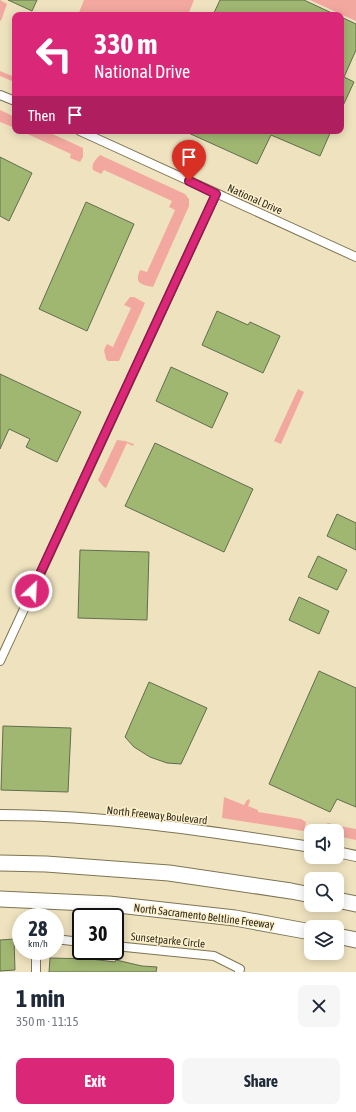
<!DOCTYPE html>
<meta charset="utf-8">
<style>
body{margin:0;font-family:"Asap Condensed",sans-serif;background:#f6f6f7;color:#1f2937;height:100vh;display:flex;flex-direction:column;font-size:15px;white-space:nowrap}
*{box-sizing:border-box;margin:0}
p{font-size:13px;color:#747a83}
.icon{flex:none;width:22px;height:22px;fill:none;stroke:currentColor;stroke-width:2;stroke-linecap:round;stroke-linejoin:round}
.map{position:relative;height:972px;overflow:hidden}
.sheet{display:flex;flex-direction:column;background:#fff;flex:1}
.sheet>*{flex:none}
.hud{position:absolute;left:12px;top:12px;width:332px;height:122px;border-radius:8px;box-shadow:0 2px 10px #0003;background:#db2777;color:#fff;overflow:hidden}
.fabs{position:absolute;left:304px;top:824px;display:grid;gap:8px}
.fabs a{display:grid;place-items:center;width:40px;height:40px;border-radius:8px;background:#fff;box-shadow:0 2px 10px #0003;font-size:20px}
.speed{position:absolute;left:12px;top:908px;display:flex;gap:8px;font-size:20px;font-weight:700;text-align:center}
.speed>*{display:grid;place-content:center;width:52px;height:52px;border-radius:50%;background:#fff;box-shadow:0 2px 10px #0003;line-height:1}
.speed small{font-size:10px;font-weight:400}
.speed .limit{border:2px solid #111;border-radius:6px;background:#fff;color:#111}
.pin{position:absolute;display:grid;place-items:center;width:34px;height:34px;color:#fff;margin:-41px -17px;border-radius:50% 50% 50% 0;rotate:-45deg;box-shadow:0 0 4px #0007}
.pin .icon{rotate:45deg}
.me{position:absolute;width:44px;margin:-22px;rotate:25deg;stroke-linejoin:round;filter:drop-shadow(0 0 3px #0008)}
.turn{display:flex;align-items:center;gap:14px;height:84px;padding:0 16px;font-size:18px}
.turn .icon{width:52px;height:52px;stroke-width:2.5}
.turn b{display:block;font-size:28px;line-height:34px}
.then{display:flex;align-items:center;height:38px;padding:0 16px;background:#0003;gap:8px;font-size:15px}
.round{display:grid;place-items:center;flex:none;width:42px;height:42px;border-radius:8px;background:#f6f6f7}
.overview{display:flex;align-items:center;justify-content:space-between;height:68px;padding:0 16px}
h1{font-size:24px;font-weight:700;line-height:30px}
.primary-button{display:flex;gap:8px;margin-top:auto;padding:8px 16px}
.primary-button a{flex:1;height:46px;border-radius:8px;background:#db2777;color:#fff;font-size:16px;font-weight:700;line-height:46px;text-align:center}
.primary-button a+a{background:#f6f6f7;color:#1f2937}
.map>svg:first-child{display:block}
.green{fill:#f2a89f}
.building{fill:#a0b772;stroke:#626d4e}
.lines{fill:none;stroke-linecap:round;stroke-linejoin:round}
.minor-casing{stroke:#7f7453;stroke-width:10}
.tertiary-casing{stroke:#7f7453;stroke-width:12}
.motorway-casing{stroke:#7f7453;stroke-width:17}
.minor{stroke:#fff;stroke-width:8}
.tertiary{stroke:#fff;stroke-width:10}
.motorway{stroke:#fff;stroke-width:15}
.route-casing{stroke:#8e194d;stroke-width:10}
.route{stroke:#db2777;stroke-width:7}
.labels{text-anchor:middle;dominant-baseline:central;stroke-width:3;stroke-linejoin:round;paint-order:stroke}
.street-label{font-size:11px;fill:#2f2a1c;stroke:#fdf0cc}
</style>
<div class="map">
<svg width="356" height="972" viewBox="0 0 356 972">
<rect width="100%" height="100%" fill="#efe3bf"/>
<g class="green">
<polygon points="0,0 7,4 1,21 0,20"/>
<polygon points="84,0 194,0 188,15 78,15"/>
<polygon points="310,0 356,0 356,21"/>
<polygon points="0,71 15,77 12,81 0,76"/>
<polygon points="0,110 15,117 15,128 0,122"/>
<polygon points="21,131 46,131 83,148 83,157 80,162 70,158 71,154"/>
<path d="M100,155l85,39 4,5v7l-36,81c-12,-3 -19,-3 -13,-17l7,2 28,-62 -6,-3 3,-6 -68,-31 -3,4 -8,-4c-2,-6 3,-11 7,-15z"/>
<polygon points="130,297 134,297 145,303 119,361 108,361 106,359 104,350 107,344 113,347 131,308 124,305"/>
<polygon points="298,389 304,392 281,444 274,441"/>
<polygon points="117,440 125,441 134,444 133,446 127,443 106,488 104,487 98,480"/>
<polygon points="224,797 244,805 247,800 249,799 250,801 248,806 258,810 258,812 301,819 306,822 304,831 222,818"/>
<polygon points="328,823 336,825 335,831 323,831 324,826"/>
<polygon points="339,826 356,829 356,840 337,836"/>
</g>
<g class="building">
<polygon points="8,0 37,0 32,11"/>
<polygon points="220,0 304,0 336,15 213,15"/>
<polygon points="341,17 356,24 356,50 344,77 354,82 341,110"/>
<polygon points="184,131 331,131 320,156 271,135 257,164"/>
<polygon points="0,157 32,173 9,221 0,216"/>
<polygon points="86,202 134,224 87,331 39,309"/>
<polygon points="217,311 248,325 250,322 280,336 263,373 202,345"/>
<polygon points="171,367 228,393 212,428 156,401"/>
<polygon points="0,374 81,412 57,462 26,447 30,439 9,429 0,449"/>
<polygon points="155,443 253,489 224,552 125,506"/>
<polygon points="337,514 356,523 356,550 327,536"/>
<polygon points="80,550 149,552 147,620 78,618"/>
<polygon points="318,556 347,570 337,590 308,577"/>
<polygon points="299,597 329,611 319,634 289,620"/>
<polygon points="319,671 356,688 356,807 337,799 330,812 269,784"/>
<polygon points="149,682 207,708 181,764 167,763 150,757 134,747 125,737"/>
<polygon points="3,726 71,728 68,792 1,790"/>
<polygon points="14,939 15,970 0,971 0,940"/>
<polygon points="50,958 91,959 115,962 116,960 142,966 157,967 156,972 49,972"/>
</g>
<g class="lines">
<defs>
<g id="minor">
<polyline points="0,95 15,101"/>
<polyline points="80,131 356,257"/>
<polyline points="0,661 216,194"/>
<polyline points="55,939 81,942"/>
<polyline points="115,946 214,956 240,969 239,972"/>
<polyline points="36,972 36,951"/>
</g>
<g id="tertiary">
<path d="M0,815c103,0 209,16 311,32"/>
<polyline points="337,852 356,856"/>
</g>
<g id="motorway">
<polyline points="0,863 46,864 169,873 291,891 311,895"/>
<polyline points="0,899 109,904 235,918 311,932"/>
<polyline points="337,900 356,904"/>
<polyline points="337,936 356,940"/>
</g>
</defs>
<use href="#minor" class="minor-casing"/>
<use href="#tertiary" class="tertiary-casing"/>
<use href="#motorway" class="motorway-casing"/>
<use href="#minor" class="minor"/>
<use href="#tertiary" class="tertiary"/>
<use href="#motorway" class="motorway"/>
</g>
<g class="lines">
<defs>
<polyline id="route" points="32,591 216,194 189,181"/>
</defs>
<use href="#route" class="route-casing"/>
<use href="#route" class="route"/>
</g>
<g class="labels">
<g class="street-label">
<text transform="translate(255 199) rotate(24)">National Drive</text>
<text transform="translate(157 815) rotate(6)">North Freeway Boulevard</text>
<text transform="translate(204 916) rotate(7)">North Sacramento Beltline Freeway</text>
<text transform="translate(168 940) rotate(6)">Sunsetparke Circle</text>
</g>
</g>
</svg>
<div class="fabs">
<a><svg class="icon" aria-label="sound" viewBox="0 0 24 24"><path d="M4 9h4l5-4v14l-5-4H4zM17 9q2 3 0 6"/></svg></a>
<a><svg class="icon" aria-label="search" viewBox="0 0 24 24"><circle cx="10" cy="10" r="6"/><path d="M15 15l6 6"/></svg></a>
<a><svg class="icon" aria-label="layers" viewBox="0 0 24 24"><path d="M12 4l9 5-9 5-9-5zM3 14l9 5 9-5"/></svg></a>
</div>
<div class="speed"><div>28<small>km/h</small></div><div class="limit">30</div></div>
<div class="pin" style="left:189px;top:181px;background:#d93025"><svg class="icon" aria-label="arrive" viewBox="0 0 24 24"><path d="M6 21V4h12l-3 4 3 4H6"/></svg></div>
<svg class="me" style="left:32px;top:591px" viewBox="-20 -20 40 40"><circle r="17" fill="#db2777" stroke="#fff" stroke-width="3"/><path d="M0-11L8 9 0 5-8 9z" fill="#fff"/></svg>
<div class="hud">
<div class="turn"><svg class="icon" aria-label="left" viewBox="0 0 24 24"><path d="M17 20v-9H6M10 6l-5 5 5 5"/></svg><div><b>330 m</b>National Drive</div></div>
<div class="then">Then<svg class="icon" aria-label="arrive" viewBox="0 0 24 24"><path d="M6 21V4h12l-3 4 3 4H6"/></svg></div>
</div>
</div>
<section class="sheet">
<div class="overview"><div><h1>1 min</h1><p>350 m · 11:15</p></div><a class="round"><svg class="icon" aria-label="close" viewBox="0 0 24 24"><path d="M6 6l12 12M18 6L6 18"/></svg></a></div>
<div class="primary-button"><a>Exit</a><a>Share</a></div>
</section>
